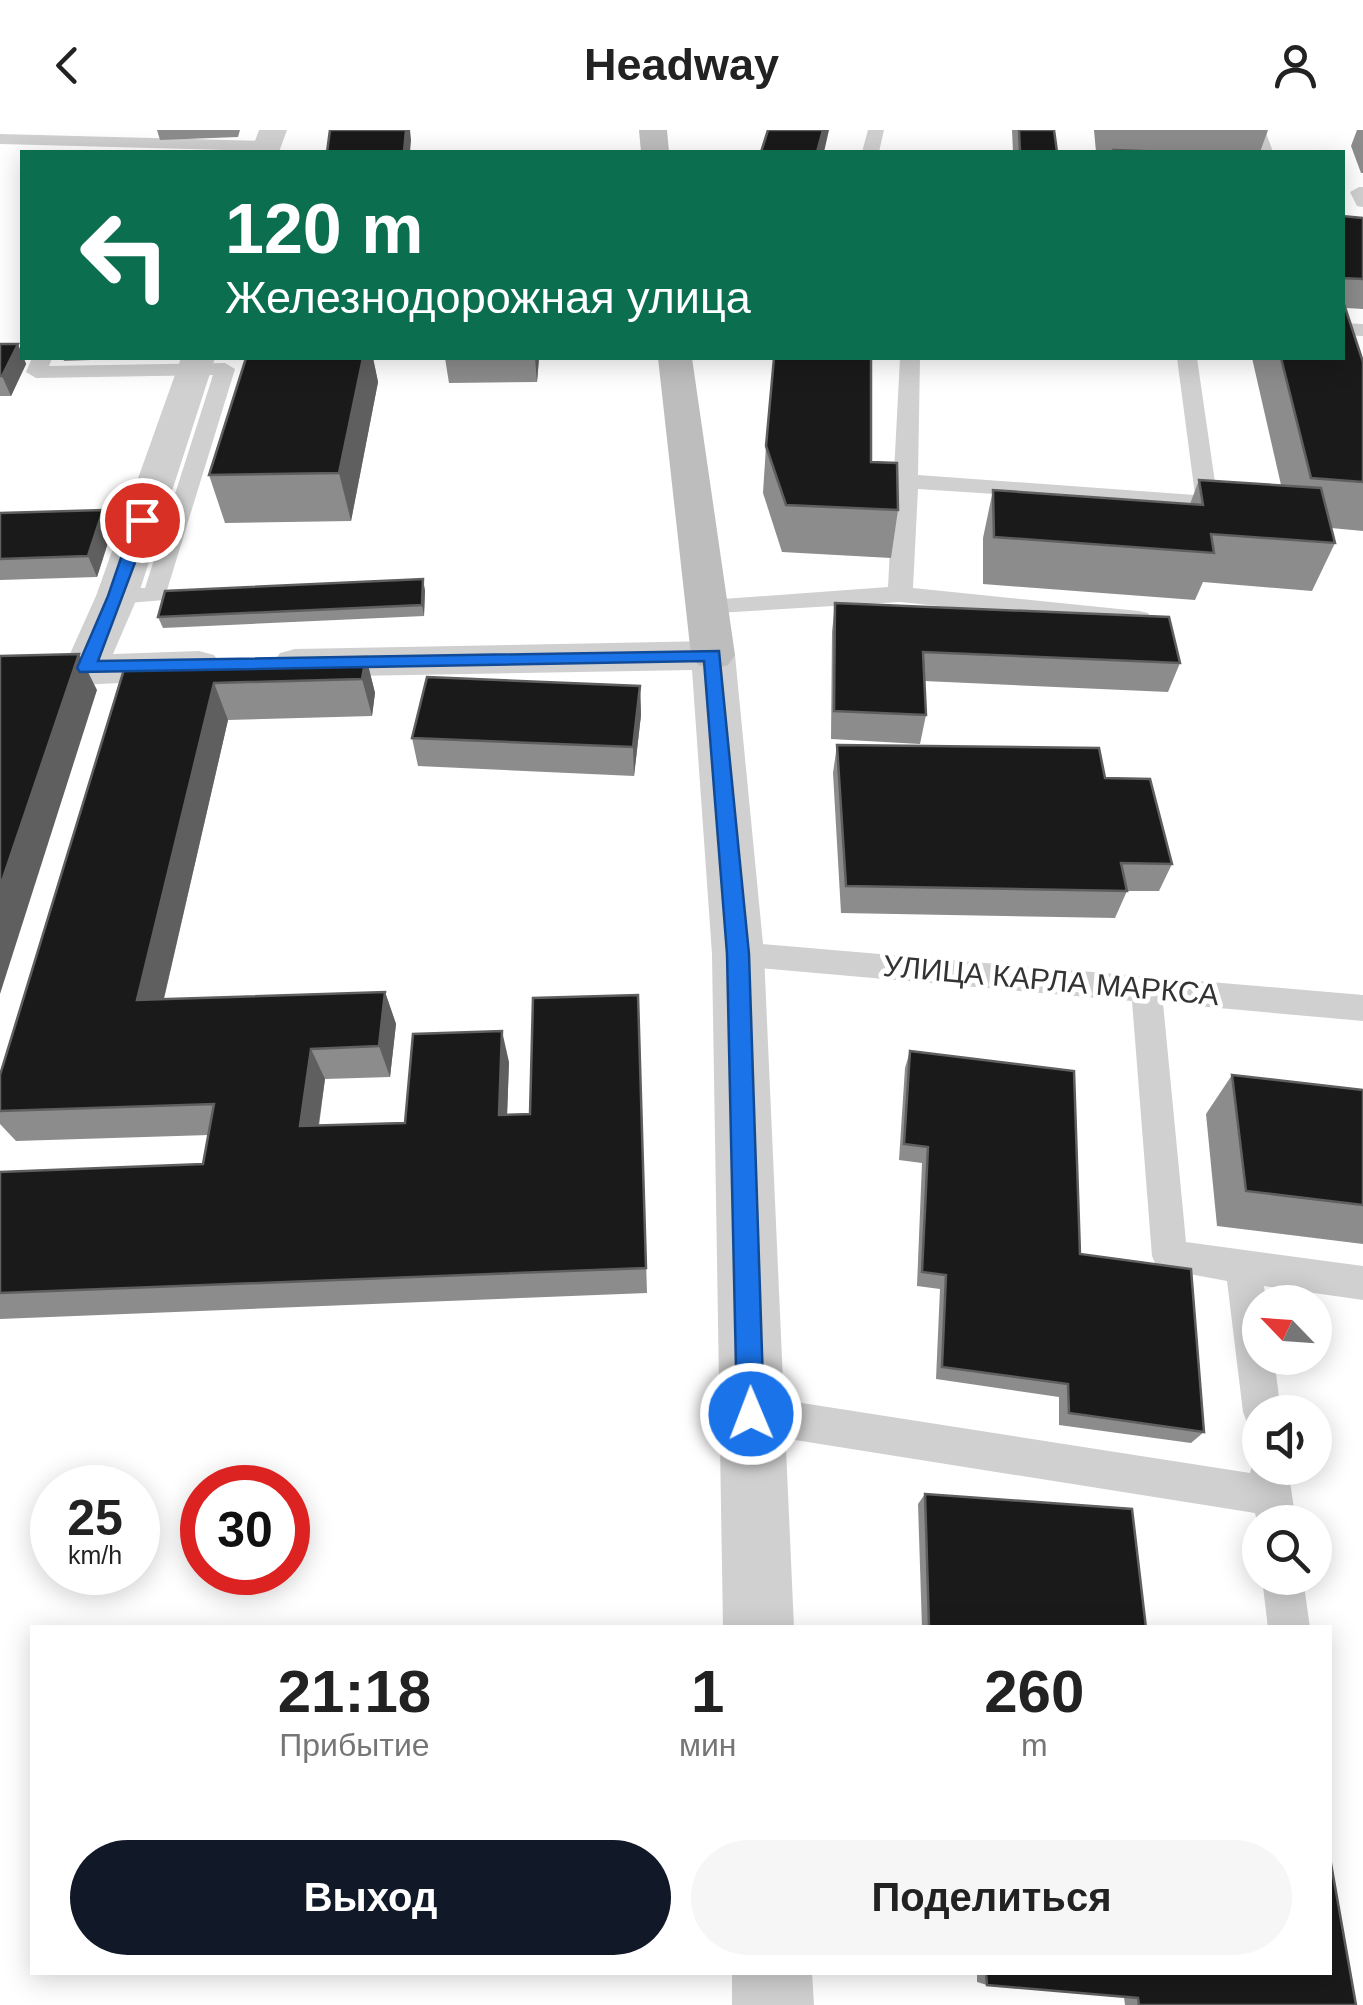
<!DOCTYPE html>
<html lang="ru">
<head>
<meta charset="utf-8">
<style>
  :root { --surface:#fff; --page:#f6f6f6; --text:#222; --muted:#767676; --accent:#111827 }
  body { margin:0; font-family:Arial,sans-serif; background:var(--page); color:var(--text); height:100vh; display:flex; flex-direction:column; font-size:38px; white-space:nowrap }
  * { box-sizing:border-box; margin:0 }
  p { font-size:32px; color:var(--muted) }
  .icon { flex:none; width:55px; height:55px; fill:none; stroke:currentColor; stroke-width:2; stroke-linecap:round; stroke-linejoin:round }
  .map { position:relative; flex:1; overflow:hidden }
  .drawer { position:absolute; left:30px; top:1495px; width:1302px; height:350px; display:flex; flex-direction:column; background:var(--surface); border-radius:0px; box-shadow:0 5px 25px #0003 }
  .drawer>* { flex:none }
  .hud { position:absolute; left:20px; top:20px; width:1325px; height:210px; border-radius:0px; box-shadow:0 5px 25px #0003; background:#0b6e4f; color:#fff; overflow:hidden }
  .needle { width:65px; rotate:295deg }
  .tools { position:absolute; left:1242px; top:1155px; display:grid; gap:20px }
  .tools a { display:grid; place-items:center; width:90px; height:90px; border-radius:50%; background:var(--surface); box-shadow:0 5px 25px #0003; font-size:50px }
  .speed { position:absolute; left:30px; top:1335px; display:flex; gap:20px; font-size:50px; font-weight:700; text-align:center }
  .speed>* { display:grid; place-content:center; width:130px; height:130px; border-radius:50%; background:var(--surface); box-shadow:0 5px 25px #0003; line-height:1 }
  .speed small { font-size:25px; font-weight:400 }
  .speed .limit { border:15px solid #d22; background:#fff; color:#111 }
  .pin { position:absolute; display:grid; place-items:center; width:85px; height:85px; color:#fff; margin:-42px; border:5px solid #fff; border-radius:50%; box-shadow:0 2px 10px #0007 }
  .me { position:absolute; width:110px; margin:-55px; rotate:359deg; stroke-linejoin:round; filter:drop-shadow(0 0 8px #0008) }
  .turn { display:flex; align-items:center; gap:35px; height:210px; padding:0 40px; font-size:45px }
  .turn .icon { width:130px; height:130px; stroke-width:2.5 }
  .turn b { display:block; font-size:70px; line-height:85px }
  .eta { display:flex; justify-content:space-evenly; align-items:center; height:170px; text-align:center }
  .eta b { font-size:60px; font-weight:600; line-height:70px }
  .button { display:flex; gap:20px; margin-top:auto; padding:20px 40px }
  .button a { flex:1; height:115px; border-radius:60px; background:var(--accent); color:#fff; font-size:40px; font-weight:600; line-height:115px; text-align:center }
  .button a+a { background:var(--page); color:var(--text) }
  header { display:flex; justify-content:space-between; align-items:center; height:130px; padding:0 40px; background:var(--surface); font-size:45px; font-weight:600 }
  .map>svg:first-child { display:block }
  .lines { fill:none; stroke-linecap:round; stroke-linejoin:round }
  .lane { fill:#d0d0d0; fill-rule:evenodd }
  .street { fill:#d0d0d0; fill-rule:evenodd }
  .secondary { fill:#bdbdbd; fill-rule:evenodd }
  .wall { fill:#8c8c8c }
  .shaded-wall { fill:#5f5f5f }
  .building { fill:#1a1a1a; stroke:#5f5f5f; stroke-width:2.5 }
  .route { fill:#1a73e8; stroke:#114b97; stroke-width:2.5 }
  .labels { text-anchor:middle; dominant-baseline:central; stroke-width:10; stroke-linejoin:round; paint-order:stroke }
  .street-label { font-size:30px; fill:#333; stroke:#fff }
</style>
</head>
<body>
<header><svg class="icon" aria-label="back" viewBox="0 0 24 24"><path d="M15 5l-7 7 7 7"/></svg>Headway<svg class="icon" aria-label="person" viewBox="0 0 24 24"><circle cx="12" cy="8" r="4"/><path d="M4 21q1-7 8-7t8 7"/></svg></header>
<div class="map">
<svg width="1363" height="1875" viewBox="0 0 1363 1875">
  <rect width="100%" height="100%" fill="#fff"/>
  <g class="lines">
    <g class="lane">
      <polygon points="868,0 884,0 879,22 862,22"/>
      <polygon points="1249,0 1265,0 1273,22 1257,22"/>
      <polygon points="0,4 267,11 275,16 267,21 0,14"/>
      <polygon points="1359,57 1363,57 1363,77 1357,76 1350,62"/>
      <polygon points="1342,193 1363,194 1363,206 1342,205"/>
      <polygon points="32,228 52,228 49,236 225,233 235,239 164,470 117,474 105,466 117,458 145,458 213,245 36,248 26,242"/>
      <polygon points="900,228 920,228 918,345 1195,365 1177,228 1197,228 1218,373 1215,378 918,359 913,458 1139,481 1148,483 1151,489 1148,495 1139,497 900,472 700,484 697,478 709,470 888,457"/>
      <polygon points="738,812 1363,865 1363,891 1163,873 1186,1112 1363,1136 1363,1170 1264,1156 1266,1172 1260,1172 1260,1228 1274,1228 1281,1282 1260,1282 1260,1300 1248,1295 1243,1282 1227,1151 1157,1138 1152,1126 1132,871 738,836 727,833 723,824 727,815"/>
      <polygon points="751,1265 1250,1343 1255,1324 1260,1322 1260,1338 1288,1338 1296,1392 1260,1392 1260,1402 1255,1383 751,1303 737,1297 732,1284 737,1271"/>
      <polygon points="1262,1448 1303,1448 1310,1498 1268,1498"/>
    </g>
    <g class="street">
      <polygon points="259,0 287,0 279,22 251,22"/>
      <polygon points="181,228 215,228 138,466 113,524 199,521 214,525 221,535 214,545 199,549 0,559 0,529 69,526 96,466"/>
      <polygon points="713,511 728,515 735,525 764,824 794,1498 723,1498 712,824 692,540 295,547 280,543 273,533 280,523 295,519"/>
      <polygon points="732,1842 812,1842 814,1875 732,1875"/>
    </g>
    <g class="secondary">
      <polygon points="639,0 667,0 669,22 641,22"/>
      <polygon points="658,228 692,228 735,525 728,535 713,539 698,535 691,525"/>
    </g>
  </g>
  <g class="wall">
    <polygon points="157,0 240,0 238,7 160,10"/>
    <polygon points="1012,0 1054,0 1057,22 1013,22"/>
    <polygon points="1094,0 1268,0 1260,22 1096,22"/>
    <polygon points="1357,0 1363,0 1363,43 1361,43 1351,16"/>
    <polygon points="1342,86 1363,88 1363,179 1346,178 1363,232 1363,401 1331,398 1335,413 1312,461 1203,452 1195,470 983,454 983,408 993,360 1190,374 1199,350 1281,355 1252,228 1342,228"/>
    <polygon points="0,214 24,228 26,234 11,266 0,266"/>
    <polygon points="63,228 147,228 64,231"/>
    <polygon points="246,228 373,228 378,252 351,391 225,393 209,345"/>
    <polygon points="445,228 539,228 537,252 449,253"/>
    <polygon points="766,316 871,332 898,380 891,428 782,422 763,363"/>
    <polygon points="0,383 112,400 97,447 0,450"/>
    <polygon points="425,460 424,486 163,498 158,487"/>
    <polygon points="835,473 1180,533 1168,562 924,551 926,585 920,614 831,609 832,502"/>
    <polygon points="366,527 375,563 372,586 228,590 164,869 385,862 396,894 390,947 325,949 319,996 405,993 509,932 507,985 530,984 638,865 647,1163 0,1189 0,1042 203,1034 209,1005 16,1011 0,994 0,945 126,533"/>
    <polygon points="640,556 641,585 634,646 418,636 412,608"/>
    <polygon points="837,615 1105,648 1172,734 1159,761 1127,761 1115,788 841,783 833,643"/>
    <polygon points="910,921 1080,1124 1204,1302 1191,1313 1059,1295 1059,1267 936,1249 940,1159 917,1156 922,1033 899,1030 905,938"/>
    <polygon points="1232,945 1363,960 1363,1114 1217,1096 1206,984"/>
    <polygon points="925,1364 1146,1498 922,1498 918,1374"/>
    <polygon points="977,1842 1330,1842 1356,1875 1125,1875 1124,1867 987,1855 977,1852"/>
  </g>
  <g class="shaded-wall">
    <polygon points="406,0 410,0 411,10 410,22 404,22"/>
    <polygon points="823,0 829,0 824,22 817,22"/>
    <polygon points="18,214 26,234 11,266 2,246"/>
    <polygon points="363,228 373,228 378,252 351,391 339,343"/>
    <polygon points="535,228 539,228 537,252"/>
    <polygon points="103,380 112,400 97,447 88,426"/>
    <polygon points="423,449 425,460 424,486 422,475"/>
    <polygon points="79,524 97,560 0,864 0,757"/>
    <polygon points="366,527 375,563 372,586 362,549"/>
    <polygon points="214,553 228,590 156,902 137,870"/>
    <polygon points="640,556 641,585 634,646 633,617"/>
    <polygon points="385,862 396,894 390,947 379,916"/>
    <polygon points="502,901 509,932 506,1015 499,985"/>
    <polygon points="311,919 325,949 314,1025 300,996"/>
  </g>
  <g class="building">
    <polygon points="330,0 406,0 404,22 327,22"/>
    <polygon points="768,0 823,0 817,22 761,22"/>
    <polygon points="1019,0 1054,0 1057,22 1020,22"/>
    <polygon points="1114,20 1169,22 1115,22"/>
    <polygon points="1342,86 1363,88 1363,149 1342,148"/>
    <polygon points="1342,168 1363,232 1363,352 1311,348 1281,228 1342,228"/>
    <polygon points="0,214 18,214 2,246 0,246"/>
    <polygon points="246,228 363,228 339,343 209,345"/>
    <polygon points="774,228 871,228 871,332 897,333 898,380 786,375 766,316"/>
    <polygon points="1199,350 1321,358 1335,413 1211,404 1214,423 994,407 993,360 1203,375"/>
    <polygon points="103,380 88,426 0,429 0,383"/>
    <polygon points="423,449 422,475 158,487 165,461"/>
    <polygon points="835,473 1169,487 1180,533 923,522 926,585 834,581"/>
    <polygon points="79,524 0,757 0,526"/>
    <polygon points="366,527 362,549 214,553 137,870 385,862 379,916 311,919 300,996 405,993 413,904 502,901 499,985 530,984 533,868 638,865 646,1138 0,1163 0,1042 203,1034 214,974 0,981 0,945 126,533"/>
    <polygon points="427,547 640,556 633,617 412,608"/>
    <polygon points="837,615 1099,618 1105,648 1150,649 1172,734 1121,733 1127,761 846,756"/>
    <polygon points="910,921 1074,941 1080,1124 1191,1139 1204,1302 1069,1283 1068,1254 942,1237 946,1145 922,1142 928,1017 904,1014"/>
    <polygon points="1232,945 1363,960 1363,1075 1246,1061"/>
    <polygon points="925,1364 1132,1379 1146,1498 943,1498 929,1496"/>
    <polygon points="1330,1728 1356,1875 1139,1875 1138,1868 987,1855 986,1842 1330,1842"/>
  </g>
  <polygon class="route" points="142,386 151,390 98,531 719,521 749,824 764,1284 760,1293 751,1297 741,1293 737,1284 727,824 704,531 80,542 77,538 108,466 134,390"/>
  <g class="labels">
    <g class="street-label">
      <text transform="translate(1051 850) rotate(5)">УЛИЦА КАРЛА МАРКСА</text>
    </g>
  </g>
</svg>
<div class="tools">
<a><svg class="needle" viewBox="-14 -14 28 28"><path d="M0-13l5 13h-10z" fill="#e53935"/><path d="M0 13l5-13h-10z" fill="#767676"/></svg></a>
<a><svg class="icon" aria-label="sound" viewBox="0 0 24 24"><path d="M4 9h4l5-4v14l-5-4H4zM17 9q2 3 0 6"/></svg></a>
<a><svg class="icon" aria-label="search" viewBox="0 0 24 24"><circle cx="10" cy="10" r="6"/><path d="M15 15l6 6"/></svg></a>
</div>
<div class="speed"><div>25<small>km/h</small></div><div class="limit">30</div></div>
<div class="pin" style="left:142px;top:390px;background:#d93025"><svg class="icon" aria-label="arrive" viewBox="0 0 24 24"><path d="M6 21V4h12l-3 4 3 4H6"/></svg></div>
<svg class="me" style="left:751px;top:1284px" viewBox="-20 -20 40 40"><circle r="17" fill="#1a73e8" stroke="#fff" stroke-width="3"/><path d="M0-11L8 9 0 5-8 9z" fill="#fff"/></svg>
<div class="hud">
<div class="turn"><svg class="icon" aria-label="left" viewBox="0 0 24 24"><path d="M17 20v-9H6M10 6l-5 5 5 5"/></svg><div><b>120 m</b>Железнодорожная улица</div></div>
</div>
<section class="drawer">
<div class="eta">
<div><b>21:18</b><p>Прибытие</p></div>
<div><b>1</b><p>мин</p></div>
<div><b>260</b><p>m</p></div>
</div>
<div class="button"><a>Выход</a><a>Поделиться</a></div>
</section>
</div>
</body>
</html>
